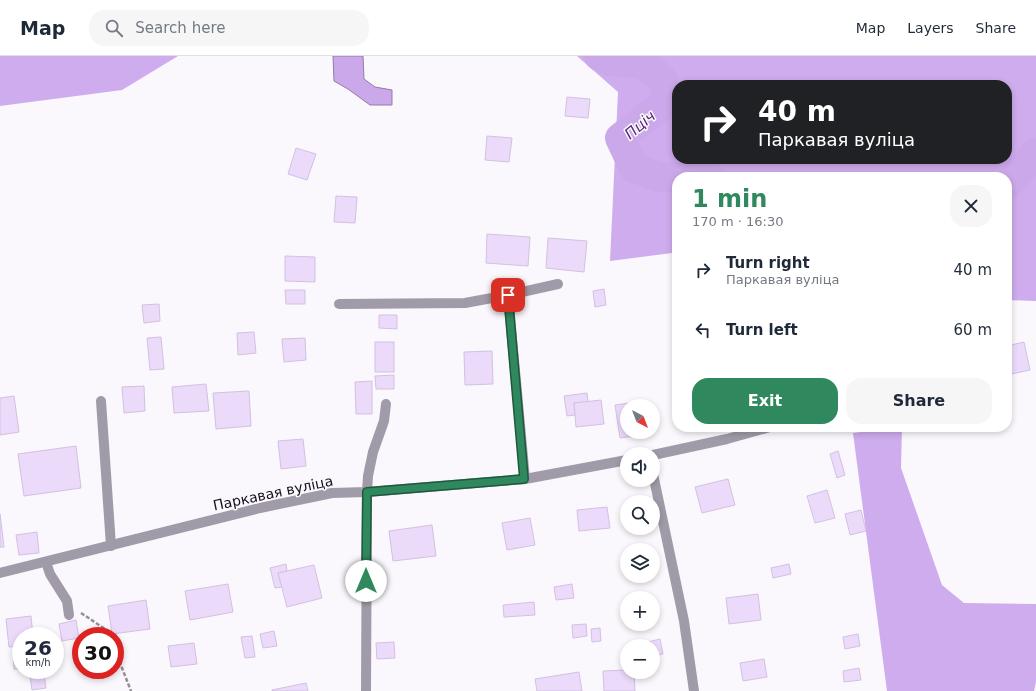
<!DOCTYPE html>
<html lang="en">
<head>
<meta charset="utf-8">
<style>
  :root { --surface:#fff; --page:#f6f6f7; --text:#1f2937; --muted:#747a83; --line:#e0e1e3; --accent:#30895e }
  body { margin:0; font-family:"DejaVu Sans",sans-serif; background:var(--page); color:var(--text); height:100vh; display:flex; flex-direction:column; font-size:15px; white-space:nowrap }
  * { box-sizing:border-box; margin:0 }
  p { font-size:13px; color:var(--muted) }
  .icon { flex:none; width:22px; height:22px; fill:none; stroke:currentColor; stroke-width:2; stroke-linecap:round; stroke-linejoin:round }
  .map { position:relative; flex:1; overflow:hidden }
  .panel { position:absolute; left:672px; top:116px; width:340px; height:260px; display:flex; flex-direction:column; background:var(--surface); border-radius:16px; box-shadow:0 2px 6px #0003 }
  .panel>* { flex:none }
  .guide { position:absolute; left:672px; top:24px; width:340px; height:84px; border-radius:16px; box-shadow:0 2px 6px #0003; background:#202124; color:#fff; overflow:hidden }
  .needle { width:26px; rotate:138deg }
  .controls { position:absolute; left:620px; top:343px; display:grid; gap:8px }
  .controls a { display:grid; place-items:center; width:40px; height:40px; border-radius:50%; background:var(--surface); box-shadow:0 2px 6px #0003; font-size:20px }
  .speed { position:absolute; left:12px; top:571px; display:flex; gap:8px; font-size:20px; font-weight:700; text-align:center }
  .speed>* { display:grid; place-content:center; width:52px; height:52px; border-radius:50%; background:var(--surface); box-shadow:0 2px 6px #0003; line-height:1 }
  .speed small { font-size:10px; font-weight:400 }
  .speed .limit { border:6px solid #d22; background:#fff; color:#111 }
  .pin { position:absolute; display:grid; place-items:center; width:34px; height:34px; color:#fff; margin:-17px; border-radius:8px; box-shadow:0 2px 6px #0006 }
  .me { position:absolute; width:44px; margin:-22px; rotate:0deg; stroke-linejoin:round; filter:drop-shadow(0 0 3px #0008) }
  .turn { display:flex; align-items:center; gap:14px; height:84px; padding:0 20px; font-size:18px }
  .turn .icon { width:52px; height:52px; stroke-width:2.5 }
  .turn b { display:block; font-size:28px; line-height:34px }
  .round { display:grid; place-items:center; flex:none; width:42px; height:42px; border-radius:16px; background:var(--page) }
  .summary { display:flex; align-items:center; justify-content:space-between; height:68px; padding:0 20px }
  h1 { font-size:24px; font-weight:800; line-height:30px; color:var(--accent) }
  .button { display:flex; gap:8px; margin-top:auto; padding:8px 20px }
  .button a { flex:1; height:46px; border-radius:16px; background:var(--accent); color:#fff; font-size:16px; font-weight:800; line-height:46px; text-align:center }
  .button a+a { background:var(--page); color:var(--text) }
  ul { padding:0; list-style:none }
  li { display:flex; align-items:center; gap:12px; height:60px; padding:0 20px }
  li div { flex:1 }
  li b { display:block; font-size:15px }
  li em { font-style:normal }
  header { display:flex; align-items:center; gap:24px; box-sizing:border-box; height:56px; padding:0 20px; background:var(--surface); border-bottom:1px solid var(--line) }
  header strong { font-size:19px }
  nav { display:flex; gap:22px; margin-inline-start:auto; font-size:14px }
  .search { width:280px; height:36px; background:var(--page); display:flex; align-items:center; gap:10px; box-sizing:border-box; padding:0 14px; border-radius:16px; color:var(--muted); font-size:15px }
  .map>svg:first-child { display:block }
  .forest { fill:#cfaced; fill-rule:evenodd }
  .water { fill:#cba8e9; stroke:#947aab }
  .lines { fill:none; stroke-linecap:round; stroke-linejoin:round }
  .river { stroke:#cba8e9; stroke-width:30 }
  .building { fill:#ecdafb; stroke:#d2c1e1 }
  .path { stroke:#938e97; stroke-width:2.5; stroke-dasharray:4 2; stroke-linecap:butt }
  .minor { stroke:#a19aa8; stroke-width:10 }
  .route-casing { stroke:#1f593d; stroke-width:10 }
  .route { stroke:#30895e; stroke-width:7 }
  .labels { text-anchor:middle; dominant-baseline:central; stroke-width:3; stroke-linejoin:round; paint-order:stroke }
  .street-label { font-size:14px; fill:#150f1a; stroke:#faf7fd }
  .water-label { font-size:15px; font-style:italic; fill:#542772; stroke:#faf7fd }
</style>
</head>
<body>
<header>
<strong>Map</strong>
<div class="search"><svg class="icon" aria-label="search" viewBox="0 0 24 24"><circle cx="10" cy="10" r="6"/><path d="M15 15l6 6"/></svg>Search here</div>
<nav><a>Map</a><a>Layers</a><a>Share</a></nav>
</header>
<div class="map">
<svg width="1036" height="635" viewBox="0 0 1036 635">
  <rect width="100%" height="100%" fill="#faf7fd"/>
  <g class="forest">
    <polygon points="0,0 178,0 122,34 0,50"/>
    <path d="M577 0H1036V245L1007 244V121H677V178L672 197 610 205 618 36ZM677 29H1007V103H677Z"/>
    <polygon points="902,371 901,412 942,529 964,547 1036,548 1036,626 1034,635 887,635 853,377"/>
  </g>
  <polygon class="water" points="333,0 363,0 364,23 375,31 392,34 392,49 370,49 348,33 334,25"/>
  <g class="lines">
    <g class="river">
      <polyline points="599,0 608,5 643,7 662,23 668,46 648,60 620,82 634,112 660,121 710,121"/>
      <polyline points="1007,129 1036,97"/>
    </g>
  </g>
  <g class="building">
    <polygon points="567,41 590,43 588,62 565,60"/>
    <polygon points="487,80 512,82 509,106 485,104"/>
    <polygon points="296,92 316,98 307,124 288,118"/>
    <polygon points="336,140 357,141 355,167 334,166"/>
    <polygon points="487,178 530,181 528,210 486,207"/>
    <polygon points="548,182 587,185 584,216 546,212"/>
    <polygon points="285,200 315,201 315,226 285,225"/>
    <polygon points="604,233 606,249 595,251 593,235"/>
    <polygon points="285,234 305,234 305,248 286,248"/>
    <polygon points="159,248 160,265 144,267 142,249"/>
    <polygon points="379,259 397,259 397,273 379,272"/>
    <polygon points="254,276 256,297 238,299 237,277"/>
    <polygon points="161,281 164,313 150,314 147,282"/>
    <polygon points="305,282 306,304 284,306 282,283"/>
    <rect x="375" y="286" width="19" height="30"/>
    <polygon points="1024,286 1030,314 1007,319 1007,290"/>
    <polygon points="492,295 493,328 465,329 464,296"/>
    <polygon points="394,319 394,333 376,333 375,320"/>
    <polygon points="372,325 372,358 356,358 355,326"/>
    <polygon points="206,328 209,355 174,357 172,331"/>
    <polygon points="144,330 145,355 124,357 122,331"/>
    <polygon points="249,335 251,370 216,373 213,337"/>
    <polygon points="587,337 588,346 574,347 575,359 567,360 564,340"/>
    <polygon points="14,340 19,376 0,379 0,342"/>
    <polygon points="601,344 604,368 576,371 574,347"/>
    <polygon points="630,347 631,350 627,350 627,376 634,376 635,380 620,382 615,349"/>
    <polygon points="303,383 306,410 281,413 278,385"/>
    <polygon points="76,390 81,432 24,440 18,398"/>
    <polygon points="838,395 845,419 837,422 830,398"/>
    <polygon points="728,423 735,449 702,457 695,431"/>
    <polygon points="827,434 835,462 815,467 807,440"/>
    <polygon points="607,451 610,472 579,475 577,454"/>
    <polygon points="861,454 866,475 850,479 845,458"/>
    <polygon points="0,458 4,491 0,491"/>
    <polygon points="530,462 535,489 507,494 502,467"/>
    <polygon points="432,469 436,500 393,505 389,475"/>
    <polygon points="37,476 39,497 19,499 16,479"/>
    <polygon points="286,508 287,515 278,517 282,531 275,532 270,512"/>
    <polygon points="789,508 791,518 773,522 771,512"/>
    <polygon points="314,509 322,542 287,551 278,517"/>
    <polygon points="228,528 233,556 190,564 185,535"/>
    <polygon points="572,528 574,542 556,544 554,531"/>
    <polygon points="758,538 761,564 729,568 726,542"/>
    <polygon points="146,544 150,573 112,578 108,550"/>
    <polygon points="534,546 535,559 504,561 503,549"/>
    <polygon points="31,560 33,580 21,580 21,590 9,591 6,563"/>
    <polygon points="76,564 79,582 62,585 59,568"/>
    <polygon points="586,568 587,580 573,582 572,569"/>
    <polygon points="600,572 601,585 592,586 591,573"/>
    <polygon points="274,575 277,590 263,592 260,578"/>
    <polygon points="858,578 860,590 845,593 843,581"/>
    <polygon points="252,580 255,601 245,602 241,581"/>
    <polygon points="660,583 663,598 653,600 653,590 648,590 648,586"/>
    <polygon points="394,586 395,602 377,603 376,587"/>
    <polygon points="194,587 197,608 171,611 168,590"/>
    <polygon points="81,588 81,602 80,602 79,589"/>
    <polygon points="13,596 21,596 21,613 14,613"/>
    <polygon points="764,603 767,621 743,625 740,607"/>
    <polygon points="859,612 861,624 844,626 843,615"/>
    <polygon points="627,614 627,616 634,616 635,635 604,635 603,615"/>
    <polygon points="579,616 582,635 537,635 535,623"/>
    <polygon points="44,619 46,632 32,634 30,620"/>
    <polygon points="306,627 308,635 272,635 272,634"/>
  </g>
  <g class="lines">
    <g class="path">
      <polyline points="81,557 108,575 110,580"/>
      <polyline points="115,594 131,635"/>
    </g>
    <g class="minor">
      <polyline points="508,239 525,423"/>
      <polyline points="339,248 465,247 508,239 558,228"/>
      <polyline points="101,345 111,490"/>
      <polyline points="653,399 727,383 770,371"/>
      <polyline points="653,418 684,565 694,635"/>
      <polyline points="46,506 50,518 67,545 69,559"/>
      <polyline points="0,517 260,452 332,437 367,436 525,423 627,404"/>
      <polyline points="366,635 367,436 368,420 373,396 384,365 386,348"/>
    </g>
  </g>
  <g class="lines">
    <g class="route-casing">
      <polyline id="route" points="366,525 367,436 524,423 508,239"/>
    </g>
    <use href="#route" class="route"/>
  </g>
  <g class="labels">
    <g class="street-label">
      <text transform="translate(273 437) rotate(-12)">Паркавая вуліца</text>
    </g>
    <g class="water-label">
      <text transform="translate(640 69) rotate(-40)">Пціч</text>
    </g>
  </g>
</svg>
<div class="controls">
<a><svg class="needle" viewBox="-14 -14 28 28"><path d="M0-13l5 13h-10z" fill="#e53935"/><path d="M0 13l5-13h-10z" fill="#747a83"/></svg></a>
<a><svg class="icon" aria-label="sound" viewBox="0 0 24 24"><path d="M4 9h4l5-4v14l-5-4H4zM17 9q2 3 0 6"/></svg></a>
<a><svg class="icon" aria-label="search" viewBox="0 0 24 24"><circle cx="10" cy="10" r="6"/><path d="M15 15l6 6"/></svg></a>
<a><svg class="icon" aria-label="layers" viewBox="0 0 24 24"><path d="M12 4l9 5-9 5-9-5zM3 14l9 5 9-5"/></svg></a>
<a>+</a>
<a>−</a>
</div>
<div class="speed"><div>26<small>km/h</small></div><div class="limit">30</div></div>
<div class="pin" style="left:508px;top:239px;background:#d93025"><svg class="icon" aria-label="arrive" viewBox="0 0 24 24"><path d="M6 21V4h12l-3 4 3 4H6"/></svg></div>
<svg class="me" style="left:366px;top:525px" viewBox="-20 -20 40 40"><circle r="19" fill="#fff"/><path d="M0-13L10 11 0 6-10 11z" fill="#30895e"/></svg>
<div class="guide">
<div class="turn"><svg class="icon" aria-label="right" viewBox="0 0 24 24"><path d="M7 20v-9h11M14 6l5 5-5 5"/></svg><div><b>40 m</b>Паркавая вуліца</div></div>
</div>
<section class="panel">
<div class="summary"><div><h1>1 min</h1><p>170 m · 16:30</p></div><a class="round"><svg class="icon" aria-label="close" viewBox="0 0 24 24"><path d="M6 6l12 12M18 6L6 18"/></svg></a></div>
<ul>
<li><svg class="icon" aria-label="right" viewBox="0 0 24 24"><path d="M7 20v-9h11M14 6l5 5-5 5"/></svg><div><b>Turn right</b><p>Паркавая вуліца</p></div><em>40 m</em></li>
<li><svg class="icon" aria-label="left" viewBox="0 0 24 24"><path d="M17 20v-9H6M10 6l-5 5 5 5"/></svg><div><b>Turn left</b></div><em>60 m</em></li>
</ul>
<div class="button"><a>Exit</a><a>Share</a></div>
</section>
</div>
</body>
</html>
